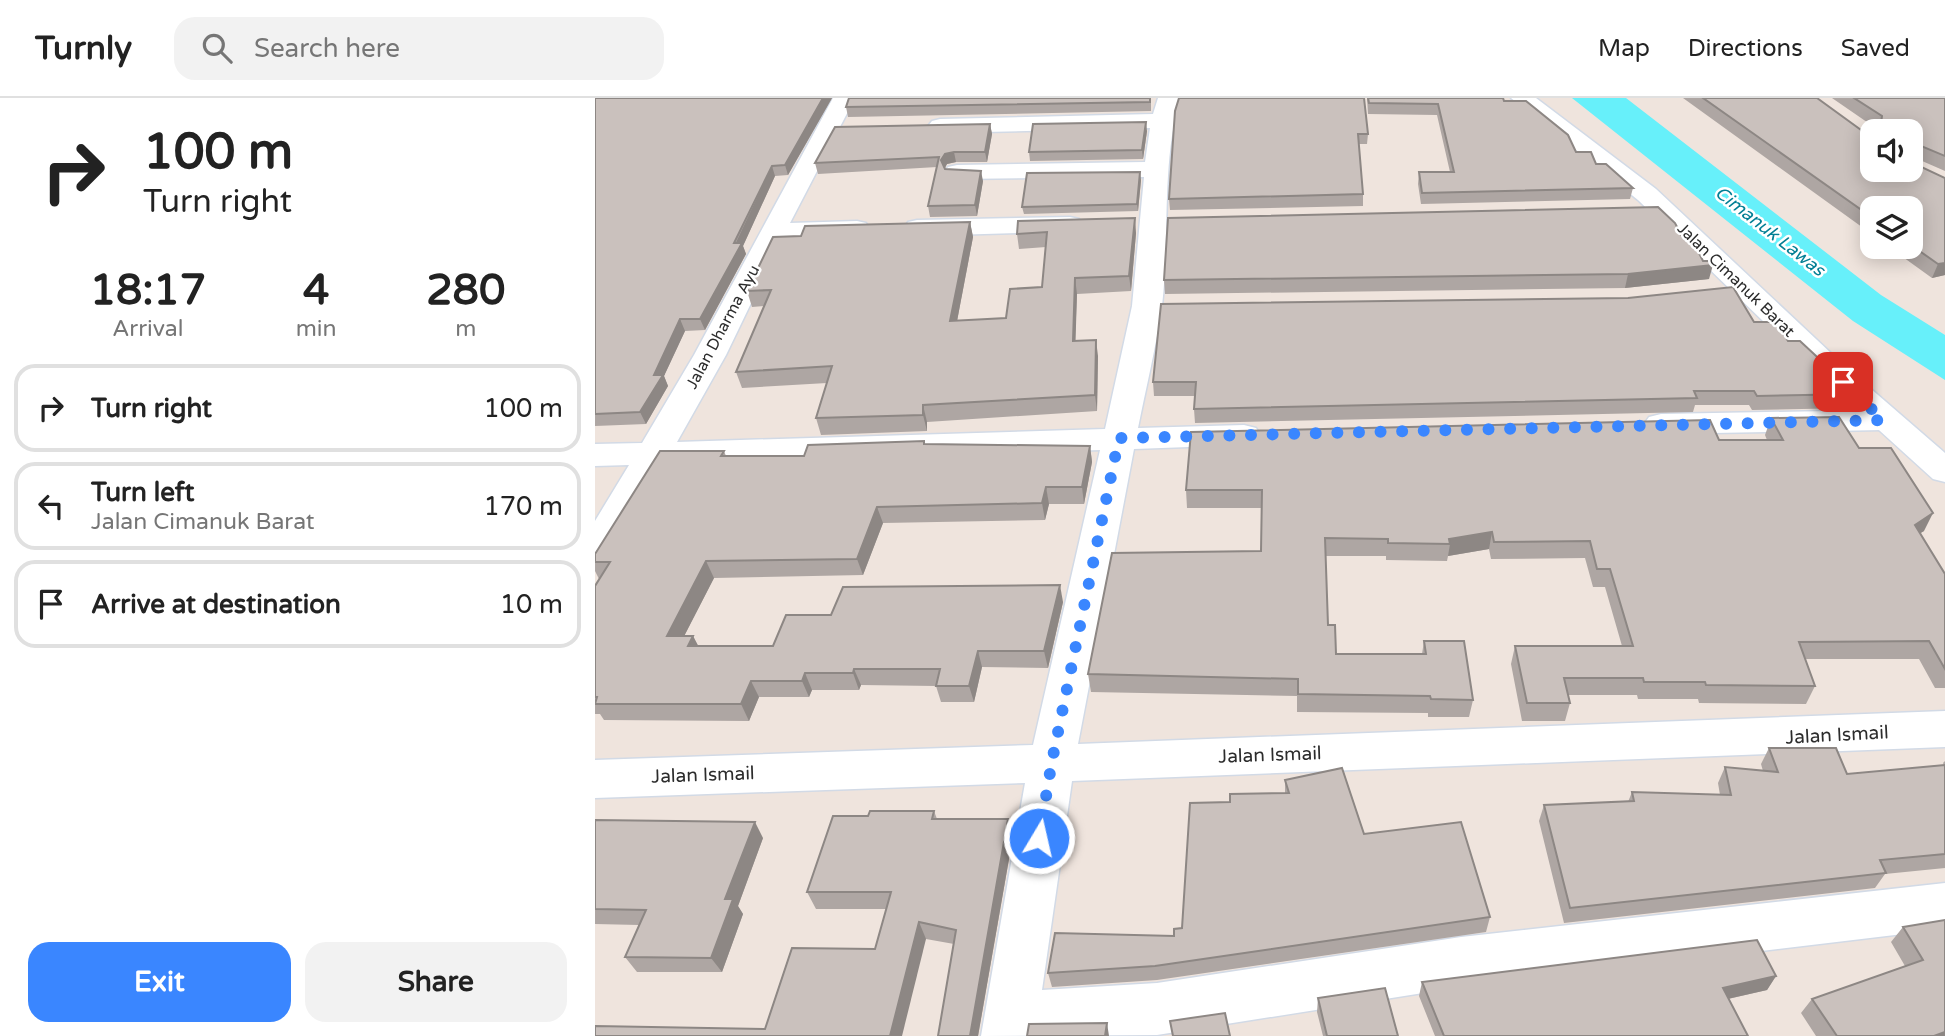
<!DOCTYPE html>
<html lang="en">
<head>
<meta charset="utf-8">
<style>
  :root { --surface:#fff; --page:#f2f2f2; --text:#222; --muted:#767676; --line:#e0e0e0; --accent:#3a86ff }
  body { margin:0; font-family:"Varela Round",sans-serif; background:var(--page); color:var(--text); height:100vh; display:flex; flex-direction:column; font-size:26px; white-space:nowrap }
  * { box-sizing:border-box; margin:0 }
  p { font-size:23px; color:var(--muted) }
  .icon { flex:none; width:38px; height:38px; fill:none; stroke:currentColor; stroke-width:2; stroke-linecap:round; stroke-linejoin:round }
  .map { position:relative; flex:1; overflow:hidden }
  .sheet { display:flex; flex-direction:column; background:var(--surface); width:595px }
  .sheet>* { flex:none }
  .banner { background:#fff; color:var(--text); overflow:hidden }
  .fabs { position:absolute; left:1265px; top:21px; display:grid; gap:14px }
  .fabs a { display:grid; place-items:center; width:63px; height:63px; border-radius:14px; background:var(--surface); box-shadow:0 4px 18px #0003; font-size:35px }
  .pin { position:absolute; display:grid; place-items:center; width:60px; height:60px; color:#fff; margin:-30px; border-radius:14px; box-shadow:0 4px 10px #0006 }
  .me { position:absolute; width:77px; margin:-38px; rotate:9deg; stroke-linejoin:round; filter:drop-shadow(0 0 5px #0008) }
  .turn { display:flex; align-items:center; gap:24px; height:147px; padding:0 28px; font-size:32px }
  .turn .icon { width:91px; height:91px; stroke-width:2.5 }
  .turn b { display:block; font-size:49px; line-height:60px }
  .eta { display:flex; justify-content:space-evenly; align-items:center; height:119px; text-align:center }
  .eta b { font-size:42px; font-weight:800; line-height:49px }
  .button { display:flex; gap:14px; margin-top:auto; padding:14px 28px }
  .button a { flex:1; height:80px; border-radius:21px; background:var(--accent); color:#fff; font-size:28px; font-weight:800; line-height:80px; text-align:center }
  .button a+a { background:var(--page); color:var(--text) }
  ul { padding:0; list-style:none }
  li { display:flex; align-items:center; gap:21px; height:88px; margin:0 14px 10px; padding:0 14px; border:4px solid var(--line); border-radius:21px }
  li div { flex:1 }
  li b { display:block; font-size:26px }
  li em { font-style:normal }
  header { display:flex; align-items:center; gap:42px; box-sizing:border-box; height:98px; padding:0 35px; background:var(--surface); border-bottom:2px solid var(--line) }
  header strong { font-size:33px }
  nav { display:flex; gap:38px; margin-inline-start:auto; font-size:24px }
  .search { width:490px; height:63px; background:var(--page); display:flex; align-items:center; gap:18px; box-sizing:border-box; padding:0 24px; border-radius:21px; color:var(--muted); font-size:26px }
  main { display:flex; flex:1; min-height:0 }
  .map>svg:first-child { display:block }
  .water { fill:#67f0fa }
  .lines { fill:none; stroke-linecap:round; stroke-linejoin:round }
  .street-casing { stroke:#d2dae6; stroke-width:3 }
  .secondary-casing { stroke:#d2dae6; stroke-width:3 }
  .street { fill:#fff; fill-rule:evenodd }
  .secondary { fill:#fff; fill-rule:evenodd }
  .wall { fill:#aea6a3 }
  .shaded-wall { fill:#8d8784 }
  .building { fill:#cac1bd; stroke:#8d8784; stroke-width:2 }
  .route { stroke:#3a86ff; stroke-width:12; stroke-dasharray:0 21.6 }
  .labels { text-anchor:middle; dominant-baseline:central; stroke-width:5; stroke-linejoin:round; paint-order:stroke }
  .far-street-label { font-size:16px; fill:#2c2c2c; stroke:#fff }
  .far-water-label { font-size:18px; font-style:italic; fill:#037f94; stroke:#fff }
  .street-label { font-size:19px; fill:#2c2c2c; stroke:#fff }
</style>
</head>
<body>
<header>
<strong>Turnly</strong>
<div class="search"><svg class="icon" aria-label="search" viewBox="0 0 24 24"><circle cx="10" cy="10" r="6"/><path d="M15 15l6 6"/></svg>Search here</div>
<nav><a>Map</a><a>Directions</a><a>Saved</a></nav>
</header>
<main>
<section class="sheet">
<div class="banner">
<div class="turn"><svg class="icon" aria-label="right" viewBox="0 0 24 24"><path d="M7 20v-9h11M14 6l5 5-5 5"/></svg><div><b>100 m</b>Turn right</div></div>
</div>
<div class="eta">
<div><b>18:17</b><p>Arrival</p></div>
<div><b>4</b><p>min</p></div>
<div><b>280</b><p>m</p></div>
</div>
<ul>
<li><svg class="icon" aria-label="right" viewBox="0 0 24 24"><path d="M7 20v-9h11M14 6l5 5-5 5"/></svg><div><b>Turn right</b></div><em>100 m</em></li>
<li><svg class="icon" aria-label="left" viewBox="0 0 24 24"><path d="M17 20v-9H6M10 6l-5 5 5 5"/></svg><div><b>Turn left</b><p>Jalan Cimanuk Barat</p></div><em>170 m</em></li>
<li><svg class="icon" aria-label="arrive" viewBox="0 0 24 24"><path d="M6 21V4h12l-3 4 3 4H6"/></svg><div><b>Arrive at destination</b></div><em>10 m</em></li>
</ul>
<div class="button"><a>Exit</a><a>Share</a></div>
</section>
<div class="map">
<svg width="1350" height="938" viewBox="0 0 1350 938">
  <rect width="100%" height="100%" fill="#efe4dd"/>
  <polygon class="water" points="977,0 1031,0 1286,197 1350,237 1350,282 1258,223"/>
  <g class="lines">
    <g class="street-casing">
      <g id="street">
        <path d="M238 0H260L195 125 262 123 271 125 275 131 271 137 262 139 187 141 131 257 82 344 510 331 537 208 549 79 362 81 353 79 350 74 353 69 362 67 550 64 555 30 345 35 337 33 333 28 337 23 345 21 558 16 563 0H585C566 67 575 139 567 208 561 249 551 290 543 330L649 327 661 330 666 337 661 344 649 347 539 351 483 646 1350 613V649L477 683 447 892 562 885 866 839 1350 785V831L866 889 562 937 386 938 430 685 0 700V662L438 647 505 352 69 366 13 464 0 468V423L34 367 0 368V346L47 345 99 257Z"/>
        <polygon points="475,119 484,121 488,127 484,133 322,138 313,136 309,130 313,124 322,122"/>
        <polygon points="1288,312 1300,315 1305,322 1300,329 1288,332 1066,336 1054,333 1049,326 1054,319 1066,316"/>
      </g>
    </g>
    <g class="secondary-casing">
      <polygon id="secondary" points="916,0 941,0 1061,91 1253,271 1350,355 1350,384 1338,381 1231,284 1043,102"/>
    </g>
    <use href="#street" class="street"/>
    <use href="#secondary" class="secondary"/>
  </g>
  <g class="wall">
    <polygon points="0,0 237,0 193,77 180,78 148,148 151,156 110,232 90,233 69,278 73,288 51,326 0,328"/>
    <polygon points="556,0 556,13 253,19 251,9"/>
    <polygon points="584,0 773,36 772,46 764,46 768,96 768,108 575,112 574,101"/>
    <polygon points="772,0 908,0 909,3 981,54 1038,90 1035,101 826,106 823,86 824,74 855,74 842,17 773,16"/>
    <polygon points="1088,0 1222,0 1316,72 1350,177 1337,180 1294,149 1316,149 1316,110 1278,110 1278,137"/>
    <polygon points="1237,0 1350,0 1350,73 1318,59 1316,63 1316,33 1282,33 1282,31"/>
    <polygon points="395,26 397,36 392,64 361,64 352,66 350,70 350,71 388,83 382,118 335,119 333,108 342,69 223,76 220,65"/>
    <polygon points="552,33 548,61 435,63 434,54"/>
    <polygon points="546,82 543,113 429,116 427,109"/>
    <polygon points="423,123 541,135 536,193 482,196 480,243 503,258 502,313 332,324 332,333 226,337 221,320 232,285 147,290 141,274 169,208 157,209 152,193 206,138 375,124 378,139 362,223 411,220 447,189 451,149 424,151 422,136"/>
    <polygon points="1088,140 1114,181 1030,190 570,196 569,182"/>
    <polygon points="1159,224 1193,243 1262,296 1256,310 1157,312 1154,307 1100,307 1098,314 600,325 599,311 600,298 559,298 558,284"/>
    <polygon points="1176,320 1264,350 1329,433 1325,435 1350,476 1350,590 1340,590 1324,561 1210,561 1220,588 1211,606 1104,605 1103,601 1043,601 1042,597 973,597 975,605 970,623 927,623 916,566 920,548 1027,548 1010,489 998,489 990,460 896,461 894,451 853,458 852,463 791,462 791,458 730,458 733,527 741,556 827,556 829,543 878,602 874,619 833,619 833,615 702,614 702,598 496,594 493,576 666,453 666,410 592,410 591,392 1124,342 1172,342 1170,337"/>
    <polygon points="329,346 495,348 497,364 489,406 454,406 450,422 288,425 268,477 119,480 89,538 98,538 103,548 178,548 236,517 468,504 453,570 387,569 379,604 346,604 341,588 266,587 264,592 217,592 214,599 164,599 154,623 9,622 5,616 0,616 0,488 4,481 0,473 0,456 129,353 131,358 209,358"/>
    <polygon points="1174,650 1252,676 1349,667 1348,665 1350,663 1350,770 1290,776 1280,790 969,825 944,723 949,707 1033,704 1037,694 1125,697 1123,685 1130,669 1168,673 1166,666"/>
    <polygon points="690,682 895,819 891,834 562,882 457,889 453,875 579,838 587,830 635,704 690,695"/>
    <polygon points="339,713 342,721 418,738 383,938 343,938 359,846 331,841 170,931 280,851 292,811 221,811 212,794 273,718"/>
    <polygon points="0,722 168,740 143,808 148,816 127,874 42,874 30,859 44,827 0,826"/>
    <polygon points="1350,822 1350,938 1221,938 1206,915 1217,901 1310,868 1296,844 1308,829"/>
    <polygon points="1181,878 1172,892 1133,901 1153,938 840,938 824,898 827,884"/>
    <polygon points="723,900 803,938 728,938 722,914"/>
  </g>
  <g class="shaded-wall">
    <polygon points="228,0 237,0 193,77 190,67"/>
    <polygon points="551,24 552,33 548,61 547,52"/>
    <polygon points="395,26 397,36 392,64 390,54"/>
    <polygon points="359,54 361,64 352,66 348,73 346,62 350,56"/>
    <polygon points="177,68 180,78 148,148 151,156 110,232 105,221"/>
    <polygon points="386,73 388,83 382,118 380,107"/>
    <polygon points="545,74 546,82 543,113 542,106"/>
    <polygon points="540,120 541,135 536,193 534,178"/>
    <polygon points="375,124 378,139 359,239 355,223"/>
    <polygon points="1350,165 1350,177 1337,180 1343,166"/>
    <polygon points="1118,167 1114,181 1030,190 1033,176"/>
    <polygon points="480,180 482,196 480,259 478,243"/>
    <polygon points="85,221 90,233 69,278 73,288 51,326 45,314 59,277"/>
    <polygon points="501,242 503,258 502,313 500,297"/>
    <polygon points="328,307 332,324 332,333 328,317"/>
    <polygon points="495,348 497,364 489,406 487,389"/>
    <polygon points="451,389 454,406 450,422 447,405"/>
    <polygon points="282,409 288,425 268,477 262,461"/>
    <polygon points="1338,415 1329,433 1311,444 1320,427"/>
    <polygon points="897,434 894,451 853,458 855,446 854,441"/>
    <polygon points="111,463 119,480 81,554 72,538"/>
    <polygon points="465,487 468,504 453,570 449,553"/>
    <polygon points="98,538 107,555 93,548"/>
    <polygon points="383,553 387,569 379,604 374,588"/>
    <polygon points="259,571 266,587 264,592 258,575"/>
    <polygon points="210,575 217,592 214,599 207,583"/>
    <polygon points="156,583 164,599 154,623 146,606"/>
    <polygon points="413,721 418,738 383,938 375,938"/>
    <polygon points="160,724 168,740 143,808 148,816 127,874 116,860 130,801"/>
    <polygon points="324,824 331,841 307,938 295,938"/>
    <polygon points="1181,878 1172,892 1119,904 1128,890"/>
    <polygon points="512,925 514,938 510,938"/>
    <polygon points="1350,934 1350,938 1339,938"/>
  </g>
  <g class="building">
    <polygon points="0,0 228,0 190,67 177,68 139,145 147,145 105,221 85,221 59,277 68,277 45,314 0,316"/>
    <polygon points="254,0 555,0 555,4 251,9"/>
    <polygon points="584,0 769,0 773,36 763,36 768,96 574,101 580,13"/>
    <polygon points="773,0 908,0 909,3 931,3 973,37 981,54 996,54 1001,66 1011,66 1038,90 827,95 824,74 859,74 843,6 774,5"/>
    <polygon points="1108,0 1222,0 1273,37 1278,37 1278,72 1316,72 1316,64 1350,80 1350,165 1343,166 1316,147 1316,110 1278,110 1278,120"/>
    <polygon points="1259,0 1350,0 1350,58 1319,45 1319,57 1316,57 1316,33 1285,33 1287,18"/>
    <polygon points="551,24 547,52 434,54 438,26"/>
    <polygon points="395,26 390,54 359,54 350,56 346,62 350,71 386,73 380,107 333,108 344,59 220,65 240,29"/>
    <polygon points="545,74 542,106 427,109 432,75"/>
    <polygon points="1063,109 1080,125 1088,140 1097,141 1108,163 1116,163 1118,167 1033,176 569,182 573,120"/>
    <polygon points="540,120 534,178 480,180 478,243 501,242 500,297 328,307 328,317 221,320 237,268 141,274 176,192 152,193 178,139 206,138 210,128 375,124 355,223 411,220 415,191 447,189 452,134 422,136 423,123"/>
    <polygon points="1138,189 1159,224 1181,224 1193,243 1205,243 1262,296 1162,298 1159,293 1099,293 1102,300 599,311 601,284 558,284 566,206 1033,200"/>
    <polygon points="1244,319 1264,350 1296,350 1338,415 1320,427 1350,476 1350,571 1334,543 1204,544 1220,588 1111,587 1110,584 1049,584 1048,580 969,580 975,605 932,605 920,548 1038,548 1015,471 1002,471 995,443 899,444 897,434 854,441 855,446 793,445 793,441 730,440 733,527 740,527 741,556 831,556 829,543 869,543 878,602 836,601 835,598 703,596 703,581 493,576 517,455 666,453 667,392 591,392 596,334 1115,322 1124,342 1188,342 1176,320"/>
    <polygon points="329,343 329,346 495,348 487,389 451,389 447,405 282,409 262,461 111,463 72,538 98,538 93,548 178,548 191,517 236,517 248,489 465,487 449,553 383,553 374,588 341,588 345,571 259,571 258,575 210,575 207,583 156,583 146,606 0,606 2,599 0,599 0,488 15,464 0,464 0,456 65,353 129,353 126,358 209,358 213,347"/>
    <polygon points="1174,650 1241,650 1252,676 1350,667 1350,756 1285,762 1291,775 975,810 949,707 1039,703 1037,694 1136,697 1130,669 1183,674"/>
    <polygon points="747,670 769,736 866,724 895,819 560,868 453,875 460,835 579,838 579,831 587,830 595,705 635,704 635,696 694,695 690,682"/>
    <polygon points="275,713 339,713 337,721 413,721 375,938 343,938 361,832 324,824 295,938 0,938 0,928 170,931 197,850 280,851 296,794 212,794 238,718 273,718"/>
    <polygon points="0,722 160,724 130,801 138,801 116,860 30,859 51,812 0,811"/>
    <polygon points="1350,822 1350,934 1339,938 1242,938 1217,901 1328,862 1308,829"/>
    <polygon points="1162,842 1181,878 1128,890 1153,938 849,938 827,884"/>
    <polygon points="790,890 803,938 732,938 723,900"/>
    <polygon points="630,915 635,938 578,938 575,923"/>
    <polygon points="512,925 510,938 432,938 434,926"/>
  </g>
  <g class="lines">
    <polyline class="route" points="444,740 457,663 524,340 1288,322 1248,284"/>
  </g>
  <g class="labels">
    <g class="far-street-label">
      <text transform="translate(1141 182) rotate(44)">Jalan Cimanuk Barat</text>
      <text transform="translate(128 229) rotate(-62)">Jalan Dharma Ayu</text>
    </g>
    <g class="far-water-label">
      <text transform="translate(1175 133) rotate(38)">Cimanuk Lawas</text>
    </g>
    <g class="street-label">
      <text transform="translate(1242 637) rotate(-3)">Jalan Ismail</text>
      <text transform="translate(675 657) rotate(-2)">Jalan Ismail</text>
      <text transform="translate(108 677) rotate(-2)">Jalan Ismail</text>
    </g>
  </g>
</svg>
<div class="fabs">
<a><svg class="icon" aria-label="sound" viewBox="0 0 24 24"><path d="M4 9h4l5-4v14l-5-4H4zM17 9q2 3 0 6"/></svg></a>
<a><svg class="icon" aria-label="layers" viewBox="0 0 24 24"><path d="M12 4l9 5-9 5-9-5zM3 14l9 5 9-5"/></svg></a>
</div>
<div class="pin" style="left:1248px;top:284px;background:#d93025"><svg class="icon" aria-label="arrive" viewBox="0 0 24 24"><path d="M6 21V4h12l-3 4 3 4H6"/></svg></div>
<svg class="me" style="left:444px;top:740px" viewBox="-20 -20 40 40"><circle r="17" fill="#3a86ff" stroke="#fff" stroke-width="3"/><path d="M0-11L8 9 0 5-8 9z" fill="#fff"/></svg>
</div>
</main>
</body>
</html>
